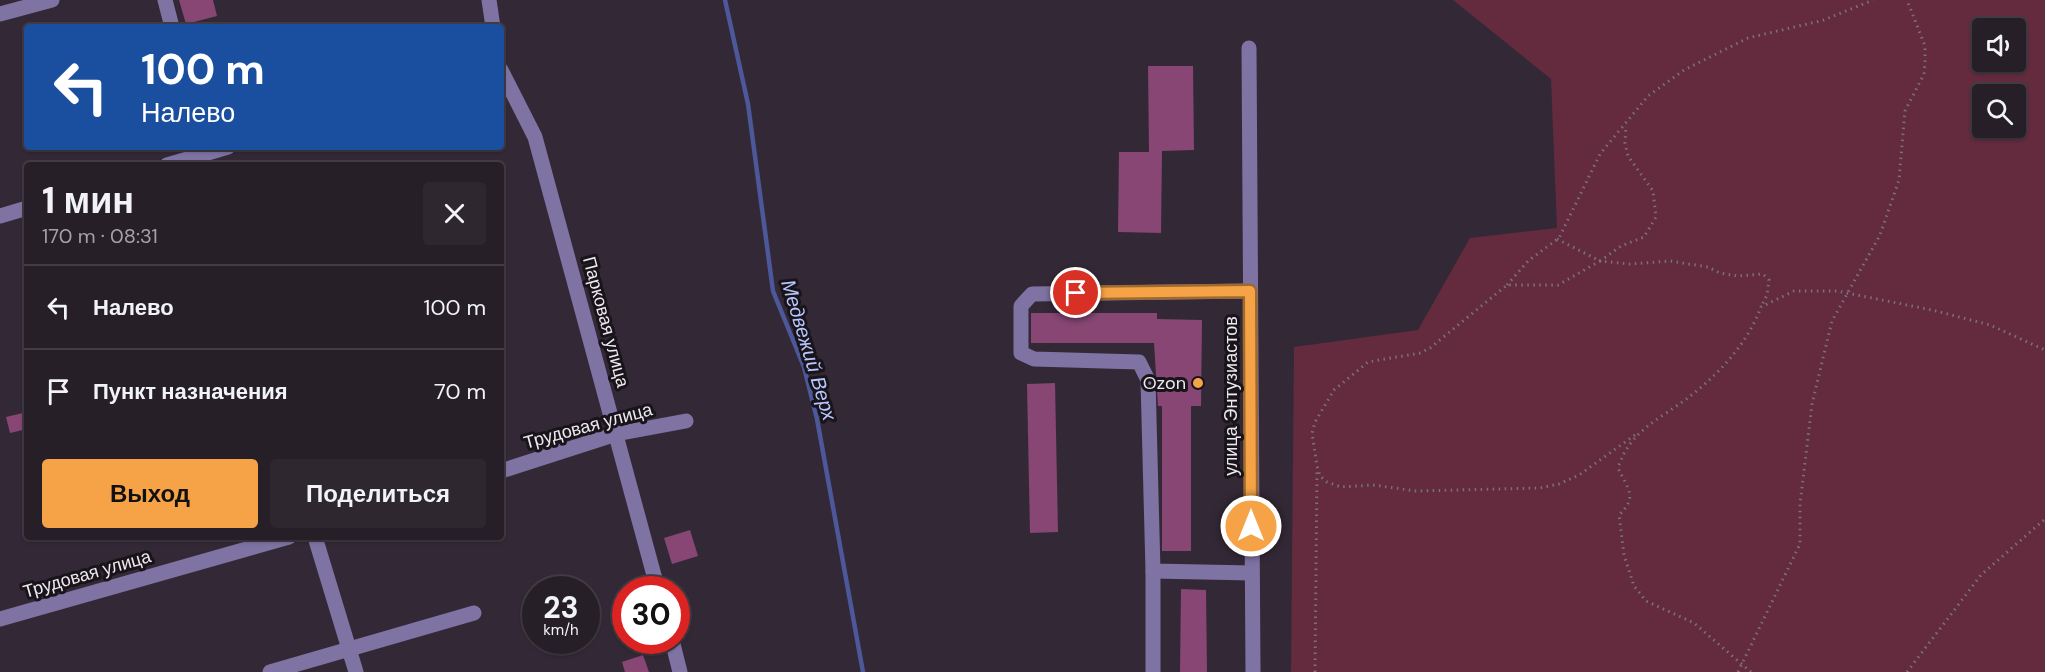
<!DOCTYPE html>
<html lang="ru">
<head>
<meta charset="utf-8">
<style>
  :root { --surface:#261f28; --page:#2e2730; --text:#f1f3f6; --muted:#a4a2a8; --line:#423d45; --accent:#f5a346 }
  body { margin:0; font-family:"DM Sans",sans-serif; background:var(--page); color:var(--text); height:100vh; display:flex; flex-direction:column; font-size:22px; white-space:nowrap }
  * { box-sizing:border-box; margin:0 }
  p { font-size:20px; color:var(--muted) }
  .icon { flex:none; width:33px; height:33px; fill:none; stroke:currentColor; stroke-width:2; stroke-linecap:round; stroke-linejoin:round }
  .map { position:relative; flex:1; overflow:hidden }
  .drawer { position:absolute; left:24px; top:162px; width:480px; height:378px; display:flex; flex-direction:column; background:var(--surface); border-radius:6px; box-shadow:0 2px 4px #0004,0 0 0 2px var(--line) }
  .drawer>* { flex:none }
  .guide { position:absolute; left:24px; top:24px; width:480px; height:126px; border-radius:6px; box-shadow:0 2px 4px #0004,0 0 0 2px var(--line); background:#1a4fa0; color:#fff; overflow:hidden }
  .controls { position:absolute; left:1972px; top:18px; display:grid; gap:12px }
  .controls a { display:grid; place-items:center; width:54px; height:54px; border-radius:6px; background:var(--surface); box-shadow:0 2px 4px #0004,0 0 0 2px var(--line); font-size:30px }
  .speed { position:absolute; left:522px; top:576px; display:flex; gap:12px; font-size:30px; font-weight:700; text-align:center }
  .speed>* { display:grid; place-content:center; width:78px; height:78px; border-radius:50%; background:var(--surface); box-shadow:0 2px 4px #0004,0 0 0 2px var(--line); line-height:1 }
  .speed small { font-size:15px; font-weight:400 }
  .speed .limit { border:9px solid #d22; background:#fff; color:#111 }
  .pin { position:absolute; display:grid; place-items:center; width:51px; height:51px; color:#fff; margin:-26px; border:3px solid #fff; border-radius:50%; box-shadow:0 2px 6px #0007 }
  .me { position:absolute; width:66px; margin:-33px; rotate:0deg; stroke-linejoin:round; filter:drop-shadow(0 0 4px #0008) }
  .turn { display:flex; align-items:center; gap:21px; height:126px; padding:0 18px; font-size:27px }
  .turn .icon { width:78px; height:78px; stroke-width:2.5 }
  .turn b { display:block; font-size:42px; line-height:51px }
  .round { display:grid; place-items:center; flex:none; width:63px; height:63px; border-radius:6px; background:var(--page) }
  .summary { display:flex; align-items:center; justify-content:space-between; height:102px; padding:0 18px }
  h1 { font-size:36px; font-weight:700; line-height:45px }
  .cta { display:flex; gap:12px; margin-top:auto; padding:12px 18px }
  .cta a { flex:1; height:69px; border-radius:6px; background:var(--accent); color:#111; font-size:24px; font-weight:700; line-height:69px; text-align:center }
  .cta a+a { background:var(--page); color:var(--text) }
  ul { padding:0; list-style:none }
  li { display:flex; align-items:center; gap:18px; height:84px; padding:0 18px; border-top:2px solid var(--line) }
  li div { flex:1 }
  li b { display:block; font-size:22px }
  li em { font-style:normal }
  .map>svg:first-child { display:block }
  .green { fill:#642a3e; fill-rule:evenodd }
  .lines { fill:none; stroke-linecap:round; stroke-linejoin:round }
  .stream { stroke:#4c589a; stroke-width:4.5 }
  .building { fill:#874674 }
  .path { stroke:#7a717c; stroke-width:3; stroke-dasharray:1.5 4.5; stroke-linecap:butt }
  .minor { stroke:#7f73a4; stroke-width:15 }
  .route-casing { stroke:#9f6a2e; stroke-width:15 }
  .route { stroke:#f5a346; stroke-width:10 }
  .poi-dot { fill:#f5a346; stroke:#18141a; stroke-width:2 }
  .labels { text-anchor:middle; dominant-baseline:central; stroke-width:6; stroke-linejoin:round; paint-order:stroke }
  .street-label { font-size:18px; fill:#eee8f0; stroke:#18141a }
  .poi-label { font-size:18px; fill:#eee8f0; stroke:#18141a; text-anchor:end }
  .water-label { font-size:20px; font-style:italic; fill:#b8c6ff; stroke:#18141a }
</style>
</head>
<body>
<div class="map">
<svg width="2045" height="672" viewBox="0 0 2045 672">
  <rect width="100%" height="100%" fill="#332936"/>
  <path class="green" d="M1453 0H2045V672H1291L1294 347 1418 330 1470 238 1557 228 1551 79ZM1983 28H2016V62H1983ZM1983 94H2016V128H1983Z"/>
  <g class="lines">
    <polyline class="stream" points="725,0 748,104 773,291 804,367 817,419 863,672"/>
  </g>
  <g class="building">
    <polygon points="179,0 213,0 217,16 186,24"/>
    <polygon points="1148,66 1193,66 1194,150 1162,151 1161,233 1118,232 1119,152 1149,152"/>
    <polygon points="1031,313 1157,313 1157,319 1202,320 1201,406 1191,406 1191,551 1162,551 1162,406 1158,406 1154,343 1031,343"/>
    <polygon points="1055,383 1058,532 1030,533 1027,384"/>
    <polygon points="27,412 27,429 10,433 6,417"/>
    <polygon points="690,530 698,556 672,564 664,538"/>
    <polygon points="1181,589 1206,590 1207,672 1180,672"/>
    <polygon points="643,655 649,672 625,672 622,662"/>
  </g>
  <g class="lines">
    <g class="path">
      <polyline points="1557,239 1600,261 1621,246 1644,237 1656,217 1653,191 1628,156 1625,143 1626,126"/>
      <polyline points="1507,285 1528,261 1559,238 1600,154 1648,96 1684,70 1748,38 1824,20 1873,0"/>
      <polyline points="1635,435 1579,475 1559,484 1540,488 1416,491 1373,485 1341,487 1327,482 1320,476 1317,466 1312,433 1315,422 1334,390 1368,362 1420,353 1430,348 1507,285 1558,285 1600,261 1630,264 1670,261 1708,267 1720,273 1738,276 1763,274 1769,280 1767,295 1761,307"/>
      <polyline points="1315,672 1317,470"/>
      <polyline points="1738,672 1800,544 1800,504 1812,404 1832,321 1880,235 1899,180 1905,111 1924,74 1925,61 1925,46 1907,0"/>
      <path d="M1751 672 1694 623 1646 601 1634 586 1624 555 1619 515C1638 497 1628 489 1618 468 1630 430 1659 420 1689 397 1718 375 1748 343 1761 307L1794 291H1837L1932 310 1990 325 2045 350"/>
      <polyline points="1907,672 1981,575 2045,519"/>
    </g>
    <g class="minor">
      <polyline points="165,0 172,27"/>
      <polyline points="489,0 493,27"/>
      <polyline points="0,14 52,0"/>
      <polyline points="1249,48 1253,672"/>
      <polyline points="501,70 535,137 658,590"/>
      <polyline points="167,165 228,147"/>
      <polyline points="0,216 27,208"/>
      <polyline points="1250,291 1032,294 1021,306 1021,353 1034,359 1139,362 1148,380 1153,571 1252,573"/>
      <polyline points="501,471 616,434 686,421"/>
      <polyline points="315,537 356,672"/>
      <polyline points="1153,571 1153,672"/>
      <polyline points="0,619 289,537"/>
      <polyline points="672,640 680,672"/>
      <polyline points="270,672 474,613"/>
    </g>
  </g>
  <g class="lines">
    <g class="route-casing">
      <polyline id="route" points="1076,293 1250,291 1251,526"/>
    </g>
    <use href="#route" class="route"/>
  </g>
  <circle class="poi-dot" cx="1198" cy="383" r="6"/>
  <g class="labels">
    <g class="street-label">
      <text transform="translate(606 322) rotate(75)">Парковая улица</text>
      <text transform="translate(1231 396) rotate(-90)">улица Энтузиастов</text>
      <text transform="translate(588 426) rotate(-15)">Трудовая улица</text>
      <text transform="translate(87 574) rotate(-16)">Трудовая улица</text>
    </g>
    <g class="poi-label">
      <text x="1186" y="383">Ozon</text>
    </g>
    <g class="water-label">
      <text transform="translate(809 350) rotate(73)">Медвежий Верх</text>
    </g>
  </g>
</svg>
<div class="controls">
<a><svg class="icon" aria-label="sound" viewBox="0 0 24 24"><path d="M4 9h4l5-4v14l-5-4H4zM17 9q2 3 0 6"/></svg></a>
<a><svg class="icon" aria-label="search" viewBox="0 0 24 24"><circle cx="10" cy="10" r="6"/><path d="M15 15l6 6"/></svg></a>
</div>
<div class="speed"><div>23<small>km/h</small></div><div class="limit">30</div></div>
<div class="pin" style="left:1076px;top:293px;background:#d93025"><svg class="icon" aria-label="arrive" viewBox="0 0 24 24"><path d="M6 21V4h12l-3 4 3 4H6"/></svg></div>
<svg class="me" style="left:1251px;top:526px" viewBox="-20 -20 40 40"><circle r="17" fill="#f5a346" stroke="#fff" stroke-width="3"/><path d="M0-11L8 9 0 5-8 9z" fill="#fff"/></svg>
<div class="guide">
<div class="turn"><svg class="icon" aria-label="left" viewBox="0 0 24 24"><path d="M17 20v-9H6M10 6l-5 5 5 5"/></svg><div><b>100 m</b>Налево</div></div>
</div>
<section class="drawer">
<div class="summary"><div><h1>1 мин</h1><p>170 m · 08:31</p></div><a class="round"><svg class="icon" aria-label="close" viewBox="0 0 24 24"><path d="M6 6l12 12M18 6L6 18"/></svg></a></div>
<ul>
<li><svg class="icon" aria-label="left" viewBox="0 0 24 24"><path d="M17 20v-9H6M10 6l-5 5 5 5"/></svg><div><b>Налево</b></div><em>100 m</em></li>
<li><svg class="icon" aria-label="arrive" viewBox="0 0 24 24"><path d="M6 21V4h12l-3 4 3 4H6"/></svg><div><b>Пункт назначения</b></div><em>70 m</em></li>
</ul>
<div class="cta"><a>Выход</a><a>Поделиться</a></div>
</section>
</div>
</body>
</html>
